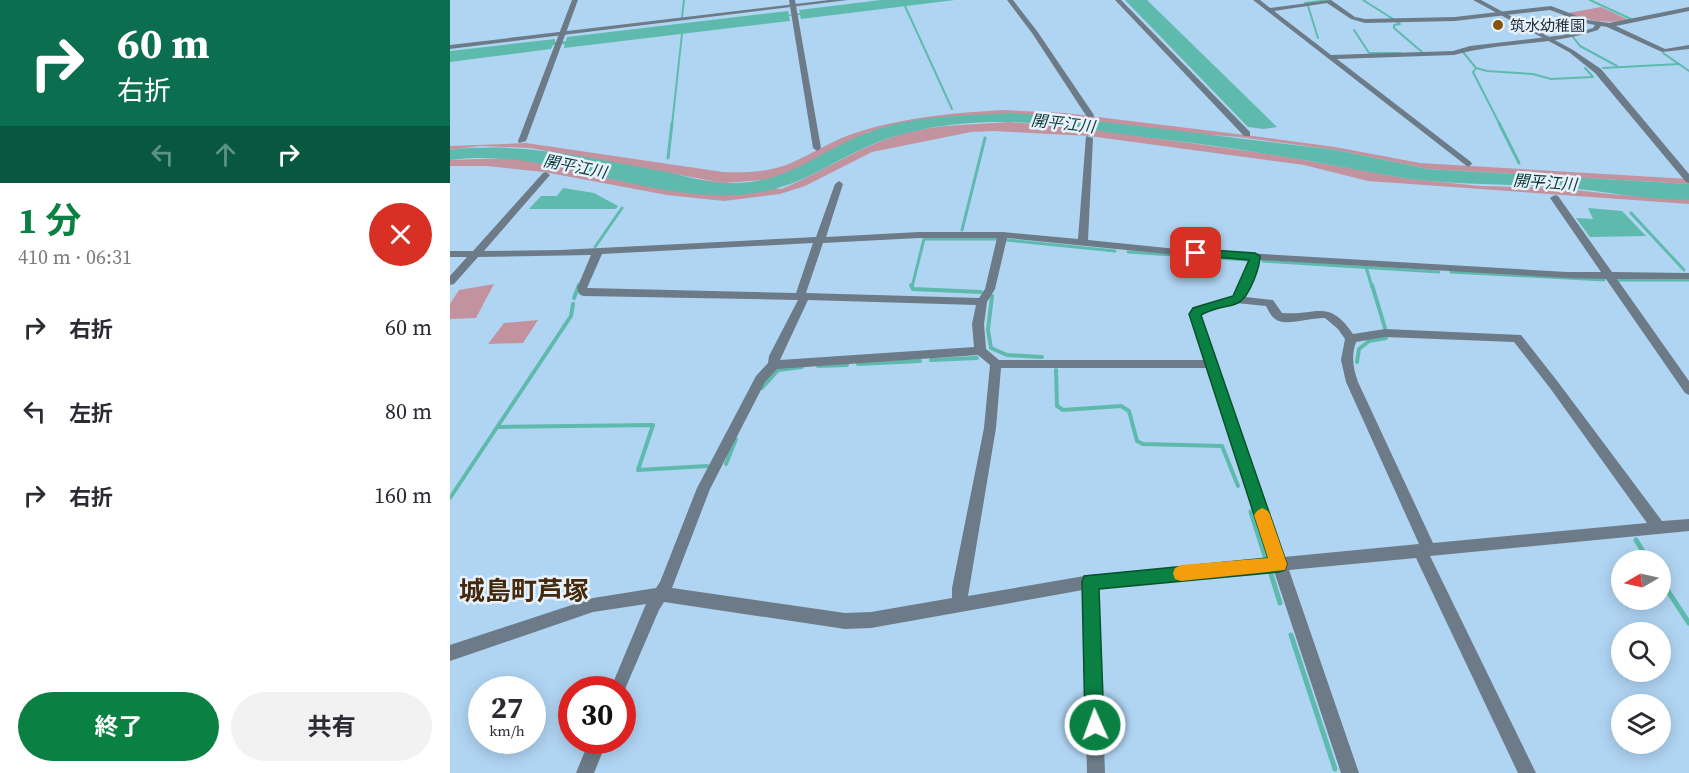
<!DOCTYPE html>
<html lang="ja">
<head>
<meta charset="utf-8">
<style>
  :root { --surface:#fff; --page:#f2f2f3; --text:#2b2b33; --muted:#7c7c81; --accent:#0b8043 }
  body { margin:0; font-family:"Source Serif 4","Noto Sans JP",serif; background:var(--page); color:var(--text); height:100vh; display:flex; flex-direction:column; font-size:22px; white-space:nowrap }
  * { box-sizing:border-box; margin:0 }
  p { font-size:20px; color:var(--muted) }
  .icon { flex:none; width:33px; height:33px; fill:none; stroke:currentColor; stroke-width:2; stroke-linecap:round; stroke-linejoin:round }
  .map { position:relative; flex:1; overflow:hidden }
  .side { display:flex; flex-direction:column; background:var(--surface); width:450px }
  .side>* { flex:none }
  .hud { background:#0b6e4f; color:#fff; overflow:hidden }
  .needle { width:39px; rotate:261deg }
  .fabs { position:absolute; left:1161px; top:550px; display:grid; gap:12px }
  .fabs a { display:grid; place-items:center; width:60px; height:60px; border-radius:50%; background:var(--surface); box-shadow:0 3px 15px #0003; font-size:30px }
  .speed { position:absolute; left:18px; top:676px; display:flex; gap:12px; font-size:30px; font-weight:700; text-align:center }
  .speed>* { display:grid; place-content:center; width:78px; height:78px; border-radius:50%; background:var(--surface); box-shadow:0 3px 15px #0003; line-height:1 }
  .speed small { font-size:15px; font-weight:400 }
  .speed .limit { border:9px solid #d22; background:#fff; color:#111 }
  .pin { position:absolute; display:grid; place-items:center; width:51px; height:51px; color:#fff; margin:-26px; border-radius:12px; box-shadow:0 3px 9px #0006 }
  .me { position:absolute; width:66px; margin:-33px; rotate:358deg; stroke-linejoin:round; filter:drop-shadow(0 0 4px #0008) }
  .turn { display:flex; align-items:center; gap:21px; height:126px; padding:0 18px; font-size:27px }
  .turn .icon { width:78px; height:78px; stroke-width:2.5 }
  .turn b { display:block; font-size:42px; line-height:51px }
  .lanes { display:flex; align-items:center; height:57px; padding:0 18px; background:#0003; justify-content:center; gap:30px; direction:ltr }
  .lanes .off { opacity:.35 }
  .round { display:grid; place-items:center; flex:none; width:63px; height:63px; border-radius:32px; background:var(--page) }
  .overview { display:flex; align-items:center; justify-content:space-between; height:102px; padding:0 18px }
  h1 { font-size:36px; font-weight:700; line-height:45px; color:var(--accent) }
  .action { display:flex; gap:12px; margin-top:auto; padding:12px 18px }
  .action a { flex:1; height:69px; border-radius:36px; background:var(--accent); color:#fff; font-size:24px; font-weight:700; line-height:69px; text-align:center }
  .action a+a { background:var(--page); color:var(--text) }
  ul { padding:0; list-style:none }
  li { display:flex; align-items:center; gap:18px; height:84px; padding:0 18px }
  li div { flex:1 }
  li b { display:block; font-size:22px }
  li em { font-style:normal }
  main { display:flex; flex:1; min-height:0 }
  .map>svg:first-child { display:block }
  .green { fill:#c2939e }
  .water { fill:#5ebaad }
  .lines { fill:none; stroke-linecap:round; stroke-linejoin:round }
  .stream-far3 { stroke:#5ebaad; stroke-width:2 }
  .stream-far2 { stroke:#5ebaad; stroke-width:3 }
  .stream-far1 { stroke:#5ebaad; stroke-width:4 }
  .stream { stroke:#5ebaad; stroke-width:5 }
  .minor { fill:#6c7b87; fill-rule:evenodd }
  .tertiary { fill:#6c7b87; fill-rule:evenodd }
  .route { fill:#0b8043; stroke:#07532c; stroke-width:1.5 }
  .slow { fill:#f59e0b }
  .poi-dot { fill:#8b520b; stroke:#e7f2fc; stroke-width:2 }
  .labels { text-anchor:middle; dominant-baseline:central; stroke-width:5; stroke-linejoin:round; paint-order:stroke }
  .far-poi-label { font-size:15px; fill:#1e2d38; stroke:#e7f2fc; text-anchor:start }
  .far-water-label { font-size:16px; font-style:italic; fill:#0b3832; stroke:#e7f2fc }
  .near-quarter-label { font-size:26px; font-weight:bold; fill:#45290b; stroke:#e7f2fc }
</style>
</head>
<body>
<main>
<section class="side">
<div class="hud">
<div class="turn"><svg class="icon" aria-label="right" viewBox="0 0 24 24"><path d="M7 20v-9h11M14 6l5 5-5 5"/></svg><div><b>60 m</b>右折</div></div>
<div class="lanes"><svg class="icon off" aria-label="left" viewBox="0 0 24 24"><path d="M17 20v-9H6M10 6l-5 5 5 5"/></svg><svg class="icon off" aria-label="ahead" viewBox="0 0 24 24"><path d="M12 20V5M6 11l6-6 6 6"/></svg><svg class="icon" aria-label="right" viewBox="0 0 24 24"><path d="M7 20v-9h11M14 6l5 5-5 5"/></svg></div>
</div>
<div class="overview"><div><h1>1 分</h1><p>410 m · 06:31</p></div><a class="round" style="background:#d93025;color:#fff"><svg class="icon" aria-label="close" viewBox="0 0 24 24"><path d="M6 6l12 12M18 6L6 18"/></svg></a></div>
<ul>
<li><svg class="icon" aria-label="right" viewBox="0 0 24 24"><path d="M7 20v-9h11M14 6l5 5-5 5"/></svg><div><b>右折</b></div><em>60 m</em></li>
<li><svg class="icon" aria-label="left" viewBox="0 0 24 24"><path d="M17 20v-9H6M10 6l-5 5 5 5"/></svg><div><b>左折</b></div><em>80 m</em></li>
<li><svg class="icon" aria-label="right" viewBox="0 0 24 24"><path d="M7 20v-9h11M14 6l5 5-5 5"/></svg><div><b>右折</b></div><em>160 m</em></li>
</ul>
<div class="action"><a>終了</a><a>共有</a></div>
</section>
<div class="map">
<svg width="1239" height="773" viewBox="0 0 1239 773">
  <rect width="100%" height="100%" fill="#b0d5f3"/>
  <g class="green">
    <path d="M1151 7 1179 20C1153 24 1142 21 1118 13Z"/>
    <path d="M553 110 615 113 795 135 885 147 970 163 1239 179V184L978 169 886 150 789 137 503 117 452 124 419 132 342 172 315 180 274 183 80 148 30 146 0 150V146L76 143 273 172C296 173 320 172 341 163 363 154 384 139 408 132 455 117 504 113 553 110Z"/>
    <path d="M559 122 638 129 820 154 961 179 1031 186 1108 188 1160 194 1239 200V204L918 181 854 165 639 136 544 131 521 132 422 152 355 186 330 194 274 201 217 195 94 172 37 166H0V160L58 158 331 189C371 173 408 147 449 135 484 124 523 125 559 122Z"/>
    <polygon points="44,284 26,318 0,319 0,304 9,290"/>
    <polygon points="88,320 73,343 38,344 54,323"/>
  </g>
  <g class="water">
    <polygon points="431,0 505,0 351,19 350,15 339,16 340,21 114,48 115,44 103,45 101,49 0,62 0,51 105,39 105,42 116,41 117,37 338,11 339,15 350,13 349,10"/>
    <polygon points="675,0 697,0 827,127 814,129 798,127"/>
    <path d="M561 113 612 117 886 150 978 169 1239 184V200C1194 200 1151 190 1107 187 1058 184 1010 185 961 179 915 172 870 162 824 155 778 147 732 142 686 136 644 130 601 123 560 122 515 121 464 127 423 144 370 167 344 193 282 195 186 199 96 147 0 160V150C73 141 144 159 216 172 235 176 255 182 274 183 337 186 364 153 417 133 462 115 515 116 561 113Z"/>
    <polygon points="113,188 144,193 168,206 166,209 79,209 91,196 107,196"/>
    <polygon points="1138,208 1172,211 1196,236 1140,237 1126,218 1143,219"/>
  </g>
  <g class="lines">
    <g class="stream-far3">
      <polyline points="913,0 943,19"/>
      <polyline points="1140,0 1181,19"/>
      <polyline points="855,3 879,0"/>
      <polyline points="455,6 502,109"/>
      <polyline points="858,6 868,38"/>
      <polyline points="232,17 234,0"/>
      <polyline points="947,22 950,24 944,25 944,28 972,52"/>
      <polyline points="1099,28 1118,35"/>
      <polyline points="904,30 919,53 951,53"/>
      <polyline points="1123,37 1130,46 1167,66"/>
      <polyline points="1013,52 1026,68 1037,71 1083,74 1101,79 1143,77 1135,68"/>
      <polyline points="1213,53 1239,71"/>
      <polyline points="1026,68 1023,72 1050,125"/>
      <polyline points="1153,68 1229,64"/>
      <polyline points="222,125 232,34"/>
    </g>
    <g class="stream-far2">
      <polyline points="1049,123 1069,163"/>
      <polyline points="218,158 222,123"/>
      <polyline points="1181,213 1234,270"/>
      <polyline points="512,230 535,138"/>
      <polyline points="557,240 665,251"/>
      <polyline points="145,247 172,208"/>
      <polyline points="678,252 797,260"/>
      <polyline points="813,261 989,272"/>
      <polyline points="916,267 922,287"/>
      <polyline points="1001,272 1154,280"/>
      <polyline points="1169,280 1239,280"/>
      <polyline points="462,287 474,239 546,239"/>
    </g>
    <g class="stream-far1">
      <polyline points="461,285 463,289 531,292"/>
      <polyline points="922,285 935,328"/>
      <polyline points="542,296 538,330 541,348 557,355 592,357"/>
      <polyline points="124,298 129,285"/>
      <polyline points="481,360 527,358"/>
      <polyline points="907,362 909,349 919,341 936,338"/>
      <polyline points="408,364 470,361"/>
      <polyline points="368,366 397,365"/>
      <polyline points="606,370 607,406 613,410 671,406 679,411 687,441 693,444 772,446 788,486"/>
      <polyline points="312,388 328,370 352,367"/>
      <polyline points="48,427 203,425 188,470 257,466"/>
      <polyline points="276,464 286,439"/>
      <polyline points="0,498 121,316 123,304"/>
    </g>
    <g class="stream">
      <polyline points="801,512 815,556"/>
      <polyline points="1186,540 1199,561"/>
      <polyline points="821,574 830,603"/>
      <polyline points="1210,579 1239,623"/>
      <polyline points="841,635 885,769"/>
    </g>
    <g class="minor">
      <polygon points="122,0 128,0 76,141 69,143 68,141"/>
      <polygon points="339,0 345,0 371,148 367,151 363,148"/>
      <polygon points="557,0 563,0 587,31 644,115 643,117 637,117 582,33"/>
      <polygon points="665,0 671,0 800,132 800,136 794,136"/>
      <path d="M803 0H810L820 8 881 0 905 17 915 19 1005 17 1101 6 1138 20 1159 23 1239 7V11L1166 26 1215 49 1239 45V49L1212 52 1157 27 1151 26 1148 30C1100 46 1051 42 1004 55L887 59 1021 162 1022 164 1018 167ZM877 3 901 19 915 23 1005 21 1100 10 1135 23 1145 25 1143 28 1123 34 1020 46 1003 51 881 55 824 11Z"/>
      <path d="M636 136 643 138 638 240 727 249 1117 272H1151L1100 198 1105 195 1108 196 1162 272 1239 273V279H1167L1239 381V395L1235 393 1156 279 1117 278 810 260 796 297 823 300 832 313C868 316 878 298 903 334L935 329 1071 335 1108 382 1212 521 1239 519V531L980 556 1086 773H1068L966 558 839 570 909 773H891L824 571 648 588 655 773H637L633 590 421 628 395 629 214 602 209 610 172 696V690H160L196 604 143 612 0 661V645L143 598 206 588 210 582 247 488 306 376 318 363 319 356 348 300 133 296 129 294 127 288 141 255 28 257 4 284 0 285V276L17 257H0V251H23L93 173 96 172 100 175 34 251 110 250 366 237 385 184 389 181 393 184 376 237 469 232H553L628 239ZM469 238H547L535 289 529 298 356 293 373 243ZM557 238 727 255 800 259V263C796 272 793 286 787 294 777 306 752 298 740 314L755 360H549L536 349 534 324 537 302 545 289ZM363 243 346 293 137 288 152 254ZM358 300 526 305 522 324 524 347 330 360ZM786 303 816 306C818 310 821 316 825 319 835 327 862 317 875 318L888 329 895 339 891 360 896 382 969 544 834 557 751 315 760 310ZM935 337 1064 342 1100 388 1197 523 983 543 908 382C903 368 901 356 906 342ZM528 355 540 365 534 428 502 588V598L421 612 395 613 222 588 260 489 315 382 327 369ZM551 368H757L820 558 640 575 518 596 546 428Z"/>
      <polygon points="139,741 157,741 144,773 126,773"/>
    </g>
    <g class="tertiary">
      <polygon points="379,0 398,0 0,49 0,45"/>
      <polygon points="1023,0 1031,0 1123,50 1151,69 1239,174 1239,183 1236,182 1145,73 1119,52"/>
    </g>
  </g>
  <path class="route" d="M746 249 805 253 810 256C810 265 807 272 804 280 789 316 781 299 751 315L837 564 835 570 829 572 649 589 654 725 651 732 645 735 638 732 635 725 632 582 634 576 818 558 739 314 743 308 783 296 799 260 742 255V250Z"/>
  <polygon class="slow" points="812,508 818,511 820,515 837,564 835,570 731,581 725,579 723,573 725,568 731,565 818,558 804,515 807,511"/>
  <circle class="poi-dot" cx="1048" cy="25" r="6"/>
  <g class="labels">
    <g class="far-poi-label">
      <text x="1060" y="25">筑水幼稚園</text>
    </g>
    <g class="far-water-label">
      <text transform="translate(613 123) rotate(6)">開平江川</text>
      <text transform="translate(125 166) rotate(11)">開平江川</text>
      <text transform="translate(1095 182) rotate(4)">開平江川</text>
    </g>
    <g class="near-quarter-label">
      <text x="74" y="591">城島町芦塚</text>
    </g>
  </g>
</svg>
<div class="fabs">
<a><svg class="needle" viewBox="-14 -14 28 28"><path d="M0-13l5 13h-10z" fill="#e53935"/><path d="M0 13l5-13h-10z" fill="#7c7c81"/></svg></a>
<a><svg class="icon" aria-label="search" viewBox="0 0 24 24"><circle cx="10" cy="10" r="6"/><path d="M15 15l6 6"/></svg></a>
<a><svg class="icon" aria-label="layers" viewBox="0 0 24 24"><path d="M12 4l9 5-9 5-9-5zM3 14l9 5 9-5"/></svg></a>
</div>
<div class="speed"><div>27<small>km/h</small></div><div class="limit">30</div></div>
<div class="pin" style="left:746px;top:253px;background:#d93025"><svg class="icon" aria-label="arrive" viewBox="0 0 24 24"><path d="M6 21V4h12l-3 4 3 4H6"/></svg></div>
<svg class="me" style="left:645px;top:725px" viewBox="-20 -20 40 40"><circle r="17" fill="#0b8043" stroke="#fff" stroke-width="3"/><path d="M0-11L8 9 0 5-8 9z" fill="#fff"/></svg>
</div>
</main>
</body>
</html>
